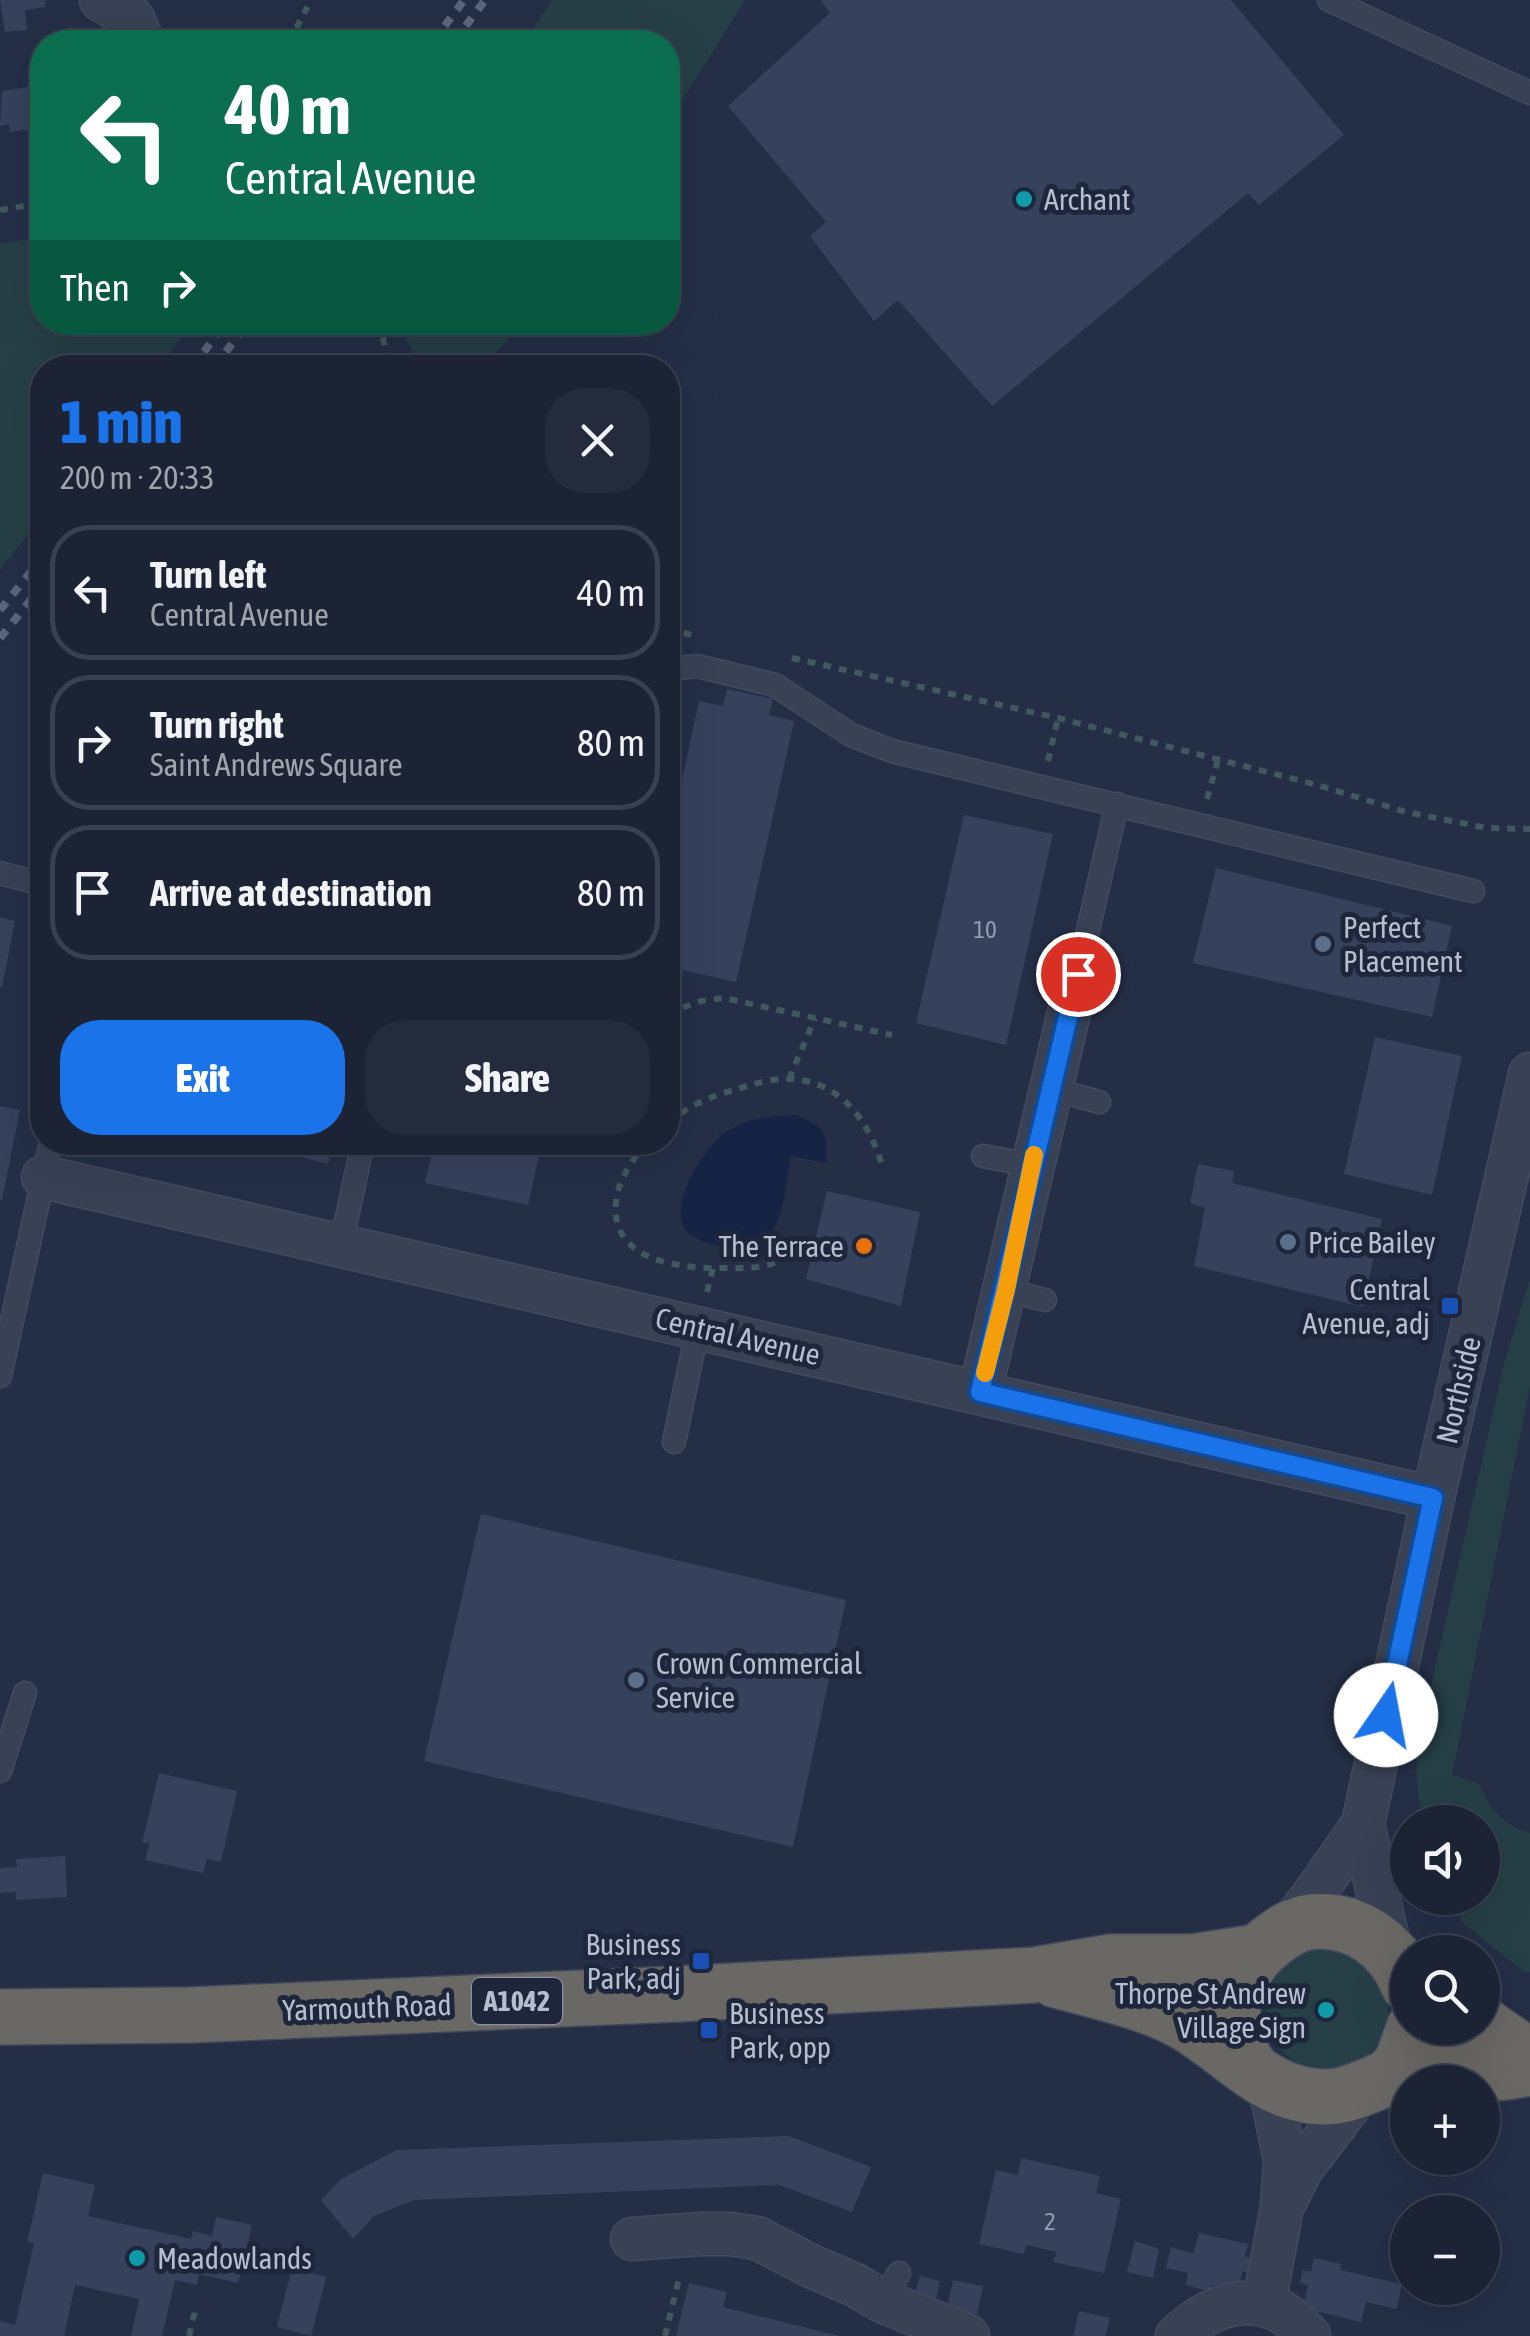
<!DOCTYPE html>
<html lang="en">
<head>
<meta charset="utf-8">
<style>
  :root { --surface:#1b2334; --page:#242b3c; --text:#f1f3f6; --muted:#a0a4ac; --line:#39404f; --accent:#1a73e8 }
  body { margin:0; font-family:"Asap Condensed",sans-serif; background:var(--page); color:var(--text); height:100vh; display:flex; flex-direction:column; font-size:38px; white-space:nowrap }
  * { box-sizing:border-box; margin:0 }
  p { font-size:32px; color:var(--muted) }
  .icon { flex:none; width:55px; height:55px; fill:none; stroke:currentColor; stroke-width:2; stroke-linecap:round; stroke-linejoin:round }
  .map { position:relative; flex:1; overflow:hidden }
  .details { position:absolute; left:30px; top:355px; width:650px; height:800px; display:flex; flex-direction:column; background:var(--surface); border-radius:40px; box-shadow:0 10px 40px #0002,0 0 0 2px var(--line) }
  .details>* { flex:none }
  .top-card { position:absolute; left:30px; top:30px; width:650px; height:305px; border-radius:40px; box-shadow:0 10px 40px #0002,0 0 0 2px var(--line); background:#0b6e4f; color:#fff; overflow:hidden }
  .fabs { position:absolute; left:1390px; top:1805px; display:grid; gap:20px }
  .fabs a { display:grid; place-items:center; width:110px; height:110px; border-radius:50%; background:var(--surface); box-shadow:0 10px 40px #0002,0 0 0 2px var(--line); font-size:50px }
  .pin { position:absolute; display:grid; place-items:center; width:85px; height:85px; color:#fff; margin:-42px; border:5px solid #fff; border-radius:50%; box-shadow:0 2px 10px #0007 }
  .me { position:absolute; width:110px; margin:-55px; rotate:12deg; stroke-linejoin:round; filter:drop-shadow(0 0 8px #0008) }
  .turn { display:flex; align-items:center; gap:35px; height:210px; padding:0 30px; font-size:45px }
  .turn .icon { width:130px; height:130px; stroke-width:2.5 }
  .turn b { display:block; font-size:70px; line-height:85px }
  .then { display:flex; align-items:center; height:95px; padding:0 30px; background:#0003; gap:20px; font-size:38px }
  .round { display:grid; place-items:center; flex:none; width:105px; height:105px; border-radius:40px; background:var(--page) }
  .headline { display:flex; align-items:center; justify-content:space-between; height:170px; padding:0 30px }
  h1 { font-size:60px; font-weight:800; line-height:75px; color:var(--accent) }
  .button { display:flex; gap:20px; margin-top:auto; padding:20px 30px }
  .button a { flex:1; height:115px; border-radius:40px; background:var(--accent); color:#fff; font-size:40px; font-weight:800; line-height:115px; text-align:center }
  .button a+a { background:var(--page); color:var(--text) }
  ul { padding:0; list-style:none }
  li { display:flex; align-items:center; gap:30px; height:135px; margin:0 20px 15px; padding:0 10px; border:5px solid var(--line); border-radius:40px }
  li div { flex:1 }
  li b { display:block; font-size:38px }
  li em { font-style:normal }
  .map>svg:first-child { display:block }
  .green { fill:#263f46 }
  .water { fill:#152445 }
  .building { fill:#36425c }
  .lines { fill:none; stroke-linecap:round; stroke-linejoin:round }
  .service-casing { stroke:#424a5e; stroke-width:25 }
  .minor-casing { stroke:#424a5e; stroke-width:45 }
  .trunk-casing { stroke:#40495c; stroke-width:58 }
  .path { stroke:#40585e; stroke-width:6; stroke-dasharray:8 8; stroke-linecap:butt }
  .service { stroke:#394255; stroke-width:22 }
  .minor { stroke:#394255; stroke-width:42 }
  .trunk { stroke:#6a6865; stroke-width:55 }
  .rail { stroke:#5b657c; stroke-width:8; stroke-dasharray:10 10; stroke-linecap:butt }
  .route-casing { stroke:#114b97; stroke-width:25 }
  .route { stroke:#1a73e8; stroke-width:18 }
  .slow { stroke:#f59e0b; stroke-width:18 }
  .culture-dot { fill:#0f9aa8; stroke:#1d263a; stroke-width:4 }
  .service-dot { fill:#5c6f8a; stroke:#1d263a; stroke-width:4 }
  .food-dot { fill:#e8710a; stroke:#1d263a; stroke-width:4 }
  .transit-dot { fill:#1a4fb4; stroke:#1d263a; stroke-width:4 }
  .labels { text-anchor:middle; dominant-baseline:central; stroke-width:10; stroke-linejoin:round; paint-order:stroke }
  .number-label { font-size:25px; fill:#949cb0 }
  .shield { fill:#1d263a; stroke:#8890a2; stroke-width:2.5 }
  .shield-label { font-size:28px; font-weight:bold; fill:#b6bdce }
  .poi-label { font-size:30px; fill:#b6bdce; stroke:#1d263a; text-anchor:start }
  .street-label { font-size:30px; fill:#b6bdce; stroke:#1d263a }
</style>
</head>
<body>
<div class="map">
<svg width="1530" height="2336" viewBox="0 0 1530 2336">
  <rect width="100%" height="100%" fill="#242f46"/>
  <g class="green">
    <polygon points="552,0 745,0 668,123 668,42 524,42"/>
    <polygon points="42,238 42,322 193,323 158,367 42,368 42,516 0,570 0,243"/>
    <polygon points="399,323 522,323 483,368 420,367"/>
    <path d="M1530 1279V1386L1452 1775 1480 1784C1490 1811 1502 1823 1530 1833V1973L1523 1971 1464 1924 1451 1898H1482V1822H1424L1418 1796 1416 1751 1505 1360Z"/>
    <circle cx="1327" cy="2010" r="61"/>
  </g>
  <path class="water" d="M797 1115C824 1127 828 1132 826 1163L791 1156C783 1201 782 1265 719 1246 707 1243 692 1239 685 1229 668 1204 704 1150 723 1134 729 1130 737 1126 744 1123 760 1116 779 1116 797 1115Z"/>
  <g class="building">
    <polygon points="0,0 45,0 45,7 25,10 27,30 5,32"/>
    <polygon points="821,0 1231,0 1344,135 1259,205 1248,193 992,406 898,300 874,321 810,236 826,222 728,106 830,13"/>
    <polygon points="42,85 42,133 32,135 31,129 10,132 9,124 0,126 2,91"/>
    <polygon points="727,689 773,699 769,715 794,721 736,982 668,967 668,844 699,701 723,706"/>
    <polygon points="964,815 1053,834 1006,1045 916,1023"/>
    <polygon points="1216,868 1452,926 1432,1017 1193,963"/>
    <polygon points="0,917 15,921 2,987 0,987"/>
    <polygon points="1375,1037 1462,1056 1432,1195 1344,1174"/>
    <polygon points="0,1106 20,1110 2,1200 0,1200"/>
    <polygon points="242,1142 333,1142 328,1164"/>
    <polygon points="434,1142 542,1142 528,1205 425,1183"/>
    <polygon points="1198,1164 1234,1171 1232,1183 1382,1219 1363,1307 1194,1266 1205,1208 1190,1203"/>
    <polygon points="827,1191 920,1212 901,1306 806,1279"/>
    <polygon points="481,1514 846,1600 793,1847 424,1761"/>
    <polygon points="159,1773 237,1791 221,1862 207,1859 203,1873 145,1860 150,1843 142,1843"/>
    <polygon points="65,1856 67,1897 16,1900 16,1892 0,1893 0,1868 17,1867 16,1859"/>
    <polygon points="789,2136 871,2167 852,2212 779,2185 414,2200 374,2216 353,2239 321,2200 341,2179 397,2150"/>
    <polygon points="1021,2158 1100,2176 1096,2193 1121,2199 1104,2273 1053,2262 1056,2252 1026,2245 1024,2254 979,2244 996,2170 1018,2175"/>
    <polygon points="43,2173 95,2185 88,2216 191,2239 193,2231 212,2236 216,2217 252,2225 238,2283 199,2274 197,2285 175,2280 162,2336 131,2336 139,2299 75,2285 64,2336 0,2336 0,2321 15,2325 34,2243 27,2242"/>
    <polygon points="1199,2233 1248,2244 1245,2256 1253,2259 1250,2273 1242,2271 1238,2293 1212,2285 1210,2292 1186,2285 1188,2273 1166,2268 1171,2247 1193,2254"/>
    <polygon points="1135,2241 1159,2249 1153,2278 1127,2272"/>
    <polygon points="1314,2258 1341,2264 1340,2270 1402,2284 1397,2309 1366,2302 1361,2322 1303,2308 1308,2285 1300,2283 1303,2270 1311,2272"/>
    <polygon points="292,2268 326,2277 311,2336 277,2327"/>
    <polygon points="920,2276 940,2281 935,2304 914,2299"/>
    <polygon points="953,2280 983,2286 977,2315 947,2308"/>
    <polygon points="689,2283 727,2292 723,2307 840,2336 676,2336"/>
    <polygon points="1079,2311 1110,2318 1105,2336 1073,2336"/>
  </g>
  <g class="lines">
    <g class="service-casing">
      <g id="service">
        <polyline points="1329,0 1530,93"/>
        <polyline points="668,669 697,666 775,685 851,735 892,751 1473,891"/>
        <polyline points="0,873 42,884"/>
        <polyline points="1078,974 1117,804"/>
        <polyline points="1052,1089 1099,1102"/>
        <polyline points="983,1156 1032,1165"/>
        <polyline points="341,1245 363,1142"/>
        <polyline points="1006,1290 1045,1300"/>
        <polyline points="0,1376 51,1142"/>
        <polyline points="674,1442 698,1327"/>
        <polyline points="0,1771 25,1693"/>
        <polyline points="882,2301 899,2273"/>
      </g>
    </g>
    <g class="minor-casing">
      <g id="minor">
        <polyline points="101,0 133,19 143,42"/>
        <polyline points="43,1177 1433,1498"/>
        <polyline points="980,1392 1078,974"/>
        <path d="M1363 1824C1373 1867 1380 1909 1391 1952"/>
        <polyline points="1286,1930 1310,1900 1363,1824 1433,1498 1530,1074"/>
        <polyline points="1285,2202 1302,2168 1361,2091"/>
        <polyline points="632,2239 701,2234 730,2234 757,2238 813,2267 855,2285 882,2301 968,2336"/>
        <polyline points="1264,2304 1282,2207 1285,2160 1269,2082"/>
        <path d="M1177 2336C1220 2296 1269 2288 1309 2336"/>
      </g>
    </g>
    <g class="trunk-casing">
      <g id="trunk">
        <path d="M1056 1980C1094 1990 1146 2002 1180 2020 1216 2039 1253 2079 1290 2091 1332 2104 1348 2094 1385 2079 1399 2074 1416 2072 1431 2070 1451 2068 1471 2072 1492 2073 1504 2073 1518 2070 1530 2068"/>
        <polyline points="0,2017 189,2015 677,1994 1034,1975 1110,1962 1192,1962 1258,1952"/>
        <polyline points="1482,2024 1530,2057"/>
        <path d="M1250 2067C1246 2061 1241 2054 1238 2047 1223 2009 1239 1967 1269 1943 1282 1933 1294 1924 1310 1922 1354 1917 1393 1944 1408 1984"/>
        <polyline points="1389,2077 1402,2062 1414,2028"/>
      </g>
    </g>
    <g class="path">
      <polyline points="289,42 311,0"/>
      <polyline points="0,210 42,203"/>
      <polyline points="379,322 390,368"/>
      <polyline points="668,629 692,635"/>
      <polyline points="792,658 1058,718 1317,785 1406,812 1487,828 1530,829"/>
      <polyline points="1048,761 1058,718"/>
      <polyline points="1207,799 1218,760"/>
      <polyline points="668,1013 701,1001 724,998 892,1035"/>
      <polyline points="789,1079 815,1018"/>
      <path d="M668 1123C687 1106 712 1096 737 1089 753 1084 773 1078 790 1079 842 1081 871 1124 883 1169"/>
      <path d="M645 1142C636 1157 623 1173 618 1191 602 1256 669 1268 717 1268 739 1268 759 1270 779 1261"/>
      <polyline points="707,1292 713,1268"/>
      <polyline points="189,2336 195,2311"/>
      <polyline points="665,2336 680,2274"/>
    </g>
    <use href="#service" class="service"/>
    <use href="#minor" class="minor"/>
    <use href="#trunk" class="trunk"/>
    <g class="rail">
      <polyline points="433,42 464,0"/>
      <polyline points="454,42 485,0"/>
      <polyline points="192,368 226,322"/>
      <polyline points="214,368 248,322"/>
      <polyline points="0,610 42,558"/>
      <polyline points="0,638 42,586"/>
    </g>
  </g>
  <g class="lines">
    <g class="route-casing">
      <polyline id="route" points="1078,974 980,1392 1433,1498 1386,1715"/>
    </g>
    <use href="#route" class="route"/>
    <polyline class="slow" points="985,1373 1006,1290 1034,1155"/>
  </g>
  <g class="culture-dot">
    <circle cx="1024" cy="199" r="10"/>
    <circle cx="1326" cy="2010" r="10"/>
    <circle cx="137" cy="2258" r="10"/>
  </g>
  <g class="service-dot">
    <circle cx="1323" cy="944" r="10"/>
    <circle cx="1288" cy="1242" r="10"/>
    <circle cx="636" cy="1680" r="10"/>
  </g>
  <circle class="food-dot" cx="864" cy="1246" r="10"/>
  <g class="transit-dot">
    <rect x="1440" y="1296" width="20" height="20" rx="5"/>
    <rect x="691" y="1951" width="20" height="20" rx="5"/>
    <rect x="699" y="2020" width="20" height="20" rx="5"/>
  </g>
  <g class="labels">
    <g class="number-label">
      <text x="985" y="929">10</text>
      <text x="1050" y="2221">2</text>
    </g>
    <rect class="shield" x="472" y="1978" width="90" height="46" rx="8"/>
    <g class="shield-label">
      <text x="517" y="2001">A1042</text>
    </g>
    <g class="poi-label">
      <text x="1044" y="199">Archant</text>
      <text x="1343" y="927">Perfect<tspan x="1343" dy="34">Placement</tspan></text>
      <text x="1308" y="1242">Price Bailey</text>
      <text x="844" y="1246" text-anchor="end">The Terrace</text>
      <text x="1430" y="1289" text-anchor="end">Central<tspan x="1430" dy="34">Avenue, adj</tspan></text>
      <text x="656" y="1663">Crown Commercial<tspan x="656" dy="34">Service</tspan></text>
      <text x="681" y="1944" text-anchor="end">Business<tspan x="681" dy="34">Park, adj</tspan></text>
      <text x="1306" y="1993" text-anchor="end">Thorpe St Andrew<tspan x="1306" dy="34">Village Sign</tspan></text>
      <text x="729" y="2013">Business<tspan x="729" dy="34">Park, opp</tspan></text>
      <text x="157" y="2258">Meadowlands</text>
    </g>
    <g class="street-label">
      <text transform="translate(738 1336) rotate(13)">Central Avenue</text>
      <text transform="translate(1458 1390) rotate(-77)">Northside</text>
      <text transform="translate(367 2007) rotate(-2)">Yarmouth Road</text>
    </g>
  </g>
</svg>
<div class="fabs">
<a><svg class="icon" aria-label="sound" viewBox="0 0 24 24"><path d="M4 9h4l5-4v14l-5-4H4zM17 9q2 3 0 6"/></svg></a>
<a><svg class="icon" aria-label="search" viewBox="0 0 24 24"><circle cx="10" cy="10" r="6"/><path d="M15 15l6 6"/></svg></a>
<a>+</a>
<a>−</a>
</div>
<div class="pin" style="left:1078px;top:974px;background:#d93025"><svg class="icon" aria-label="arrive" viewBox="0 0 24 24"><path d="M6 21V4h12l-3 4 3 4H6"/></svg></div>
<svg class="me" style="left:1386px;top:1715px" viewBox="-20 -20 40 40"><circle r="19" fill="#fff"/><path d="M0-13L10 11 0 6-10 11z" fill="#1a73e8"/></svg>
<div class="top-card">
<div class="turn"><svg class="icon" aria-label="left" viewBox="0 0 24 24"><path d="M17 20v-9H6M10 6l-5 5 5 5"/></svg><div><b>40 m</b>Central Avenue</div></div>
<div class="then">Then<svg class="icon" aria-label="right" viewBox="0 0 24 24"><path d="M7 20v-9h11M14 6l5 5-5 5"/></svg></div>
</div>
<section class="details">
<div class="headline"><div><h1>1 min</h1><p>200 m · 20:33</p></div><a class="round"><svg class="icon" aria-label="close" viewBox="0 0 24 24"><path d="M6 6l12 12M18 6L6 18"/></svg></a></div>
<ul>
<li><svg class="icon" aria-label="left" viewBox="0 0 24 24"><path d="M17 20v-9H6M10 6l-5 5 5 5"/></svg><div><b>Turn left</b><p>Central Avenue</p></div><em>40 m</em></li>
<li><svg class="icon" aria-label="right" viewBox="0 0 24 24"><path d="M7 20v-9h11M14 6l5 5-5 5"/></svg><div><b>Turn right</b><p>Saint Andrews Square</p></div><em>80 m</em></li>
<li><svg class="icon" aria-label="arrive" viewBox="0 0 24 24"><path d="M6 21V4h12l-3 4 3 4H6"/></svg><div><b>Arrive at destination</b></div><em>80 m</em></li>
</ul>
<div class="button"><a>Exit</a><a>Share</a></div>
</section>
</div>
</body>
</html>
